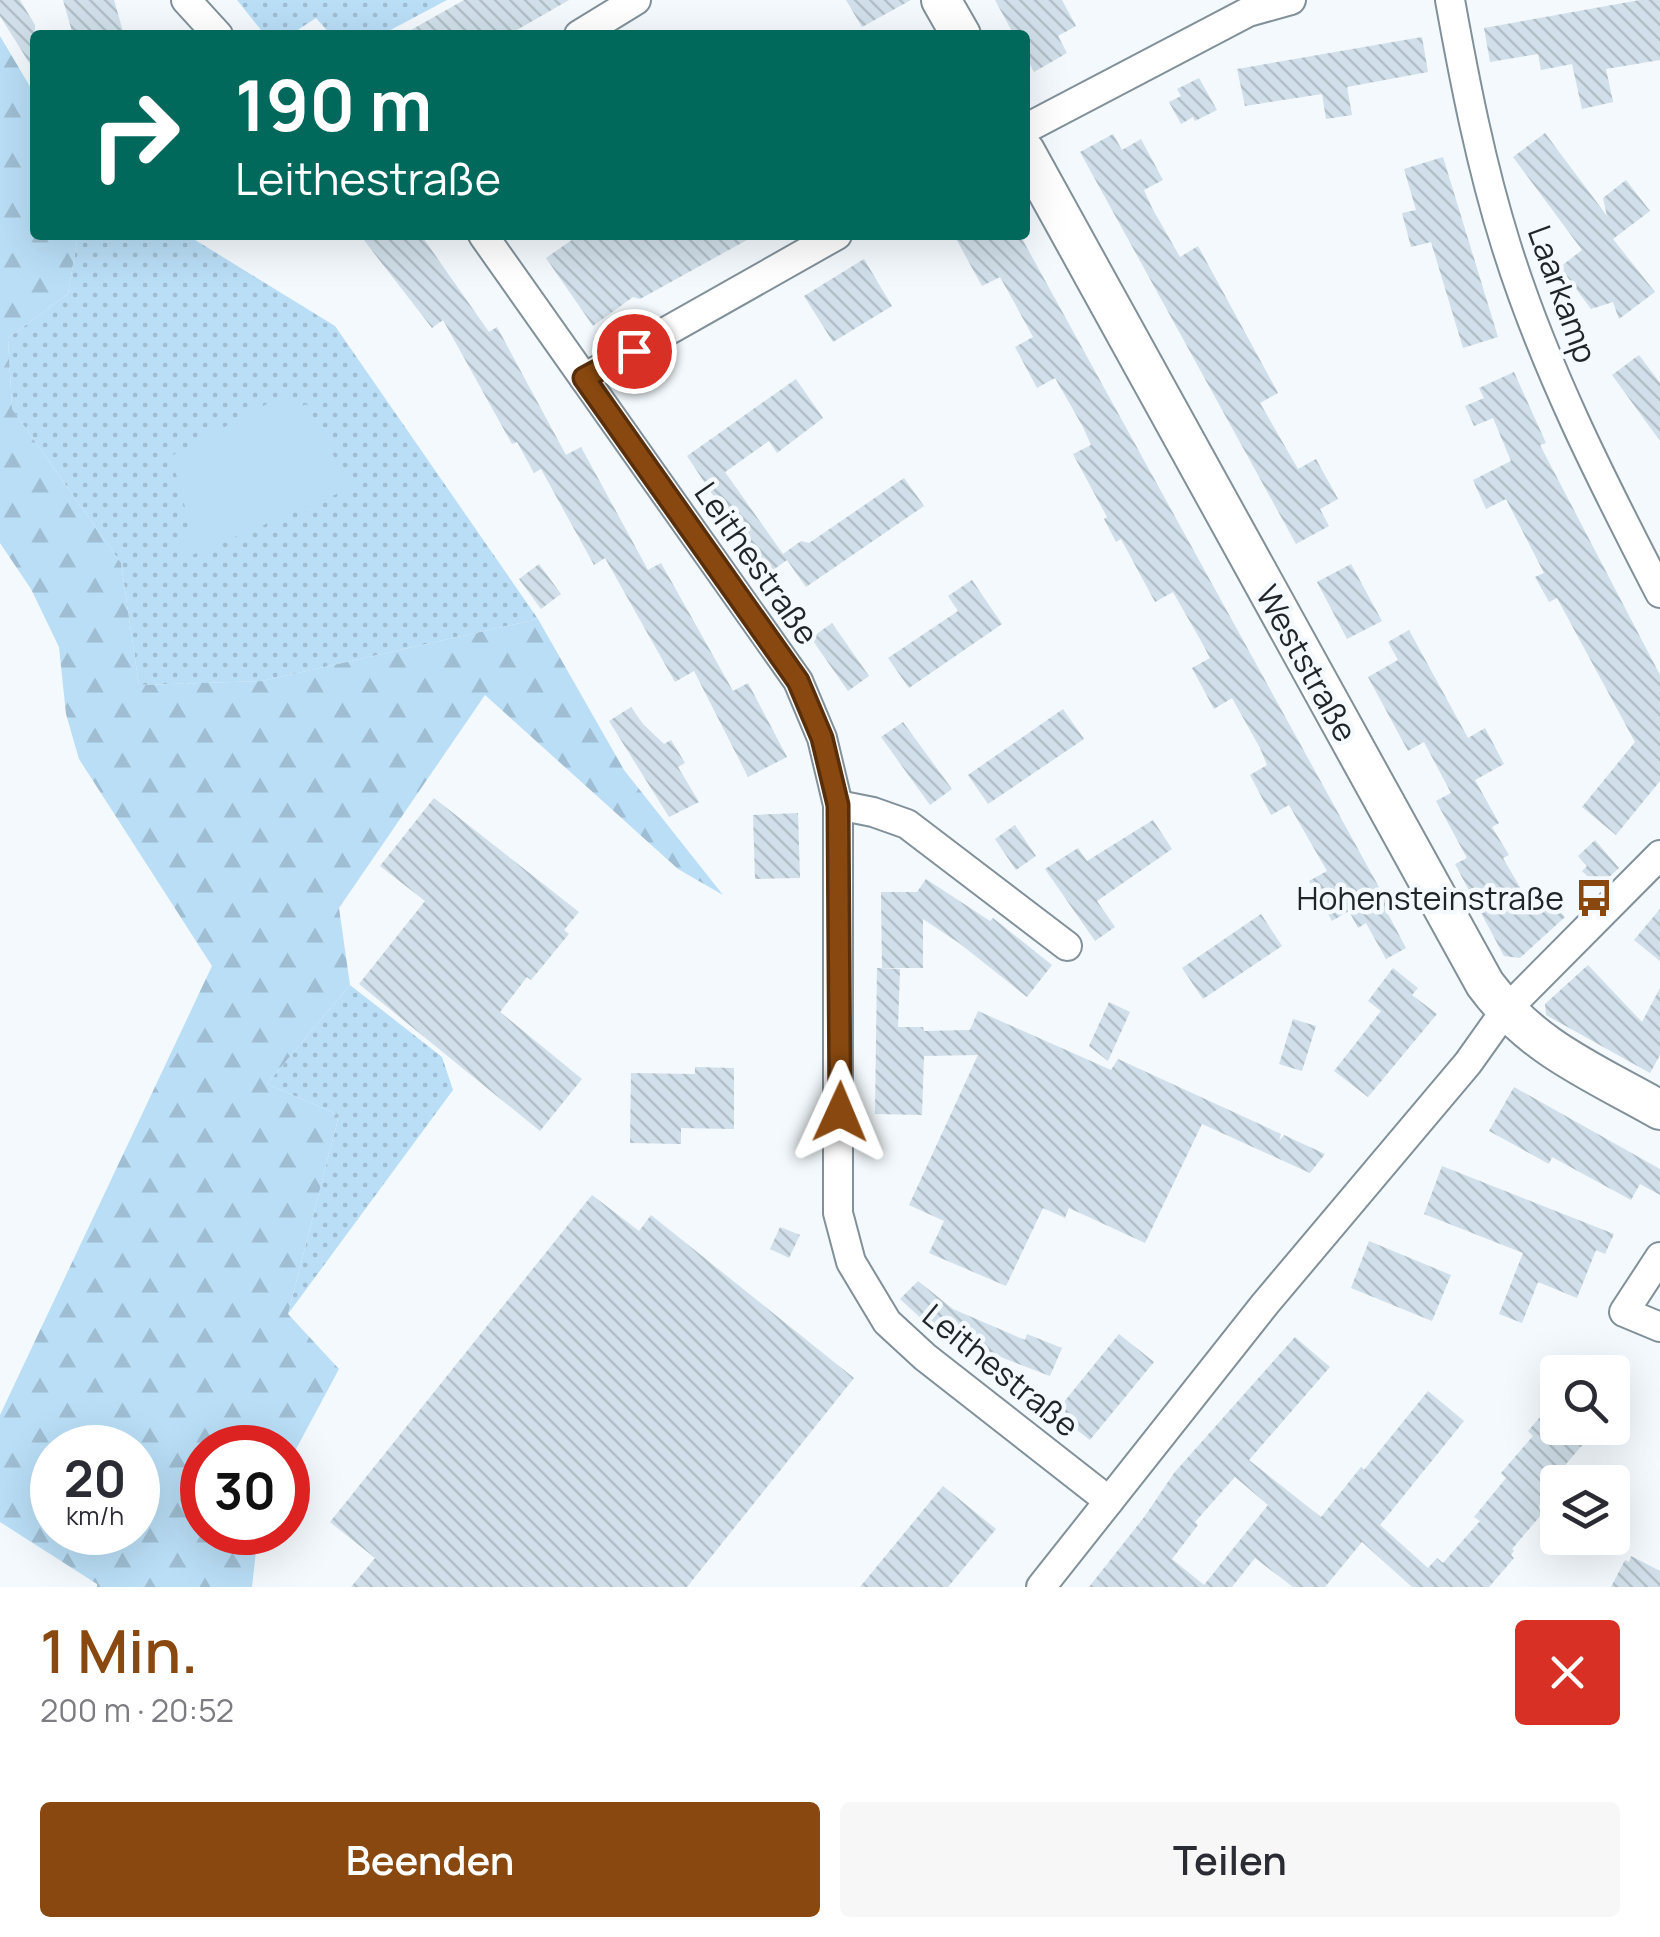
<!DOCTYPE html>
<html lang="de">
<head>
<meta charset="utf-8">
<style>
  :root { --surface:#fff; --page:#f7f7f7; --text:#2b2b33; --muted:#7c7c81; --accent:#88480f }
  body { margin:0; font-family:Manrope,sans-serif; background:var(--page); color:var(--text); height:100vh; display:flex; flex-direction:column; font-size:38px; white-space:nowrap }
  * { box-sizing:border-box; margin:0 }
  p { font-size:32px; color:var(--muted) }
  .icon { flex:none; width:55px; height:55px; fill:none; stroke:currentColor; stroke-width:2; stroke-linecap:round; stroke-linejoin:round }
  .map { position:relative; height:1587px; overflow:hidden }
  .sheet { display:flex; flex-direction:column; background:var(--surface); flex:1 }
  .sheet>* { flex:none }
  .top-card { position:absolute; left:30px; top:30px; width:1000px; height:210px; border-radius:10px; box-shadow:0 10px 40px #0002; background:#00695c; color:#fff; overflow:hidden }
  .fabs { position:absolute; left:1540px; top:1355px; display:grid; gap:20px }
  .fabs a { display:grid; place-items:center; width:90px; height:90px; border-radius:10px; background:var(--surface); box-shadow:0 10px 40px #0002; font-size:50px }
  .speed { position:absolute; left:30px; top:1425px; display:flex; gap:20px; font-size:50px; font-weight:700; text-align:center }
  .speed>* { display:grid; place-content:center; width:130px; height:130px; border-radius:50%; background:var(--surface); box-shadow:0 10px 40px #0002; line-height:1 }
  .speed small { font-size:25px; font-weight:400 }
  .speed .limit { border:15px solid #d22; background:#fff; color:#111 }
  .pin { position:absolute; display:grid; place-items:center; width:85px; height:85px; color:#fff; margin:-42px; border:5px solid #fff; border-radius:50%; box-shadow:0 2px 10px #0007 }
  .me { position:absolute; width:110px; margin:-55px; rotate:1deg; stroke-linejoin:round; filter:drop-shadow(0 0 8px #0008) }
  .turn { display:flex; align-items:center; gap:35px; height:210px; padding:0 40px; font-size:45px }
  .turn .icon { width:130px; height:130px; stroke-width:2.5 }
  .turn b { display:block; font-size:70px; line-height:85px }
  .round { display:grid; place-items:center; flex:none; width:105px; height:105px; border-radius:10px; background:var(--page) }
  .overview { display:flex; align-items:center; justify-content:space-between; height:170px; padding:0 40px }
  h1 { font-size:60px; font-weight:600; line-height:75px; color:var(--accent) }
  .primary-button { display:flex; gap:20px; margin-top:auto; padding:20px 40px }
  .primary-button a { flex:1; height:115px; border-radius:10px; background:var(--accent); color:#fff; font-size:40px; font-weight:600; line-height:115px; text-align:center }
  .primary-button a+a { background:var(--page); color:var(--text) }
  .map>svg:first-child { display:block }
  .grass { fill:url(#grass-dots) }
  .forest { fill:url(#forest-firs); fill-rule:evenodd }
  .green { fill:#b9def6 }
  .building { fill:url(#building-back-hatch); fill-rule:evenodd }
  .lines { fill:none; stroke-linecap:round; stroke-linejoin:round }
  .street-casing { stroke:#819099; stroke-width:32 }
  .secondary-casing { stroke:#819099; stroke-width:42 }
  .street { stroke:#fff; stroke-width:28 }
  .secondary { stroke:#fff; stroke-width:38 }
  .route-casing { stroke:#582f0a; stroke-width:25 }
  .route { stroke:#88480f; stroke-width:18 }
  .labels { text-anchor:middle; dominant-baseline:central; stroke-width:9; stroke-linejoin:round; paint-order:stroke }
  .street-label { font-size:32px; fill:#1f2529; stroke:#f3f9fd }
  .poi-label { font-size:32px; fill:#1f2529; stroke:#f3f9fd; text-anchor:end }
</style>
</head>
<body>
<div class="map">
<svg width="1660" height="1587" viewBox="0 0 1660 1587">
  <defs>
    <pattern id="grass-dots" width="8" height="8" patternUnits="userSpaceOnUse" patternTransform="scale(2.5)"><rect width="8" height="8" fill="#b9def6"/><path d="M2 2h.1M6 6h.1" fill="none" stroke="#9fbed3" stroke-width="1.8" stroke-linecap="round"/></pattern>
    <pattern id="forest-firs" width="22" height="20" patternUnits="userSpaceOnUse" patternTransform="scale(2.5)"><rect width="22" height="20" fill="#b9def6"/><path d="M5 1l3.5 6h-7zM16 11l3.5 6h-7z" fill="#9fbed3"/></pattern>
    <pattern id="building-back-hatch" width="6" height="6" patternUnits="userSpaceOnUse" patternTransform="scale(2.5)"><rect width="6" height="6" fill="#d0dfe9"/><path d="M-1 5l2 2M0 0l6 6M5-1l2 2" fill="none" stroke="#b2bfc8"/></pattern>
  </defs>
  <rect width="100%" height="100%" fill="#f3f9fd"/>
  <g class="grass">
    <polygon points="237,0 447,0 381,35 331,35 316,18 290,35 265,35"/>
    <polygon points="78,235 187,235 335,326 538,619 262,681 139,685 121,563 12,409 8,338 68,294"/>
    <polygon points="350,985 442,1057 453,1090 288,1314 339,1115 267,1084"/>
  </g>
  <path class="forest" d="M0 36 35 95V235H78L68 294 8 338 12 409 121 563 139 685 262 681 538 619 624 770 723 895 678 869 485 695 339 908 350 985 267 1084 339 1115 288 1314 339 1369 288 1464V1448H202V1532L258 1533 252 1587H97V1584L0 1522V1415L212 966 79 759 66 714 59 647 31 589 0 543ZM52 1448H138V1532H52Z"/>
  <polygon class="green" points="287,393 296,410 306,404 351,488 185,558 178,535 191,529 171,456"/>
  <g class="building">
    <polygon points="0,0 20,0 35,25 35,72 0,16"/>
    <polygon points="63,0 114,0 124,35 73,35"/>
    <polygon points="464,0 569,0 508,35 402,35"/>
    <polygon points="846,0 911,0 862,27"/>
    <polygon points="995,0 1062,0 1076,26 1058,36 1067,53 1034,72 1025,55 1025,35 1014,35"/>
    <polygon points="1640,0 1660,0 1660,60 1606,69 1613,102 1582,109 1572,64 1541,70 1538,54 1490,62 1484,28"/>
    <polygon points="1422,37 1428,72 1347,87 1352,115 1326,119 1322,94 1245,106 1237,69"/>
    <polygon points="1199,78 1217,110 1195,121 1193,117 1181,124 1169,102 1181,96 1177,89"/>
    <polygon points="1545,133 1607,216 1603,198 1626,180 1650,211 1613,239 1655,292 1619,319 1613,302 1591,309 1560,267 1582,250 1513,157"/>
    <polygon points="1113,134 1122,150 1141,139 1163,180 1144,190 1152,208 1180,257 1198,246 1278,393 1260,403 1298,469 1316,459 1338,499 1320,509 1329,526 1296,544 1080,152"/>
    <polygon points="1443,157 1498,337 1463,348 1431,242 1411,247 1402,213 1416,210 1404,169"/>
    <polygon points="360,235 421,235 489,332 497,327 566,455 581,447 648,570 661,563 733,691 748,683 787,757 748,777 694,671 675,682 605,558 594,565 541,469 534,473 517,442 512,444 443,320 432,328"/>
    <polygon points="579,235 756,235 640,299 633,297 593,326 546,258"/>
    <polygon points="954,235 1020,235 1391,909 1387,912 1406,948 1386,959 1366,923 1358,928 1349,911 1332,921 1309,881 1327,871 1289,805 1271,815 1250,775 1267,765 1260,748 1232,698 1214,709 1192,668 1210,658 1201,641 1173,592 1155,602 1121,539 1116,542 1104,519 1107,517 1073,454 1091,445 1083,427 1055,378 1037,388 1015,347 1033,337 1014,302 1000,277 982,286"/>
    <polygon points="864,259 892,306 833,342 804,296"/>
    <polygon points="1639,355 1660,383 1660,441 1612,375"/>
    <polygon points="1514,372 1546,443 1540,445 1660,675 1660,781 1616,835 1582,807 1635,742 1557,598 1549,602 1535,577 1544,573 1506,499 1486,509 1473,480 1511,461 1493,418 1474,426 1465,406 1484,398 1479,388"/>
    <polygon points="796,379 823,418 777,453 769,441 725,472 783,554 801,541 809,543 904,478 924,506 806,587 787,560 766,575 687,456"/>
    <polygon points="539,564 561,594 541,609 519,579"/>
    <polygon points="1351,564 1382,621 1347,639 1317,582"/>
    <polygon points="972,580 1002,624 909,688 888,658 958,611 948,596"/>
    <polygon points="832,623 869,676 848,691 811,638"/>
    <polygon points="1409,630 1468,738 1485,728 1504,764 1475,780 1499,823 1492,827 1509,855 1503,858 1528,901 1541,890 1565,917 1520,958 1504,956 1455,864 1467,858 1436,801 1451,793 1424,742 1408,751 1368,677 1398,660 1388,642"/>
    <polygon points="631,707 643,724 664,744 671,740 685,763 678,767 699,802 669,817 609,721"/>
    <polygon points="1063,709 1084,739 988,804 968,775"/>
    <polygon points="903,722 952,789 930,805 881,737"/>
    <polygon points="434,798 579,912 564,930 569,934 531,980 527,977 500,1012 582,1079 540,1131 359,984 425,901 380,866"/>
    <polygon points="798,813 800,878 755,879 753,815"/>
    <polygon points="1153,820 1172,849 1097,901 1115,927 1095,941 1045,869 1078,848 1087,861"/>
    <polygon points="1015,825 1036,856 1016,870 995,839"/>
    <polygon points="1595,840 1619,868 1598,887 1582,871 1587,866 1578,856"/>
    <polygon points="926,879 990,921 993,918 1052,965 1027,997 959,943 923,919 923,968 882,968 881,892 917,892"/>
    <polygon points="1660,909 1660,961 1634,940"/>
    <polygon points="1261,914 1282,946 1203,999 1182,968"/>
    <polygon points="1588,965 1642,1022 1660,988 1660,1055 1650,1073 1546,1015 1545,1004"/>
    <polygon points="877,968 900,969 898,1027 923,1027 924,1031 970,1030 978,1011 1111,1070 1118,1059 1281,1134 1279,1141 1284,1135 1325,1154 1310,1173 1202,1124 1145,1243 1069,1208 1065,1218 1043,1208 1006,1286 929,1253 944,1221 909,1205 978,1055 924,1056 922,1115 875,1114"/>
    <polygon points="1393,968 1418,988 1412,995 1437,1014 1368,1097 1334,1071 1381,1011 1368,1001"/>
    <polygon points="1109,1002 1130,1012 1108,1061 1089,1046"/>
    <polygon points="1293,1019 1316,1026 1302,1071 1279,1064"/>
    <polygon points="695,1067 734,1068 734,1129 681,1128 681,1144 630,1143 631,1073 695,1074"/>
    <polygon points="1514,1087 1660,1169 1660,1195 1640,1184 1631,1200 1552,1157 1549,1164 1489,1131"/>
    <polygon points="1442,1166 1614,1234 1605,1254 1596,1250 1577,1298 1538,1282 1522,1323 1499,1314 1523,1253 1424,1214"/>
    <polygon points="592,1195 639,1231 651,1215 854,1378 687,1587 351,1587 375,1558 330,1522"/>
    <polygon points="780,1227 800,1235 789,1258 770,1249"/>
    <polygon points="1369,1241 1451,1275 1432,1321 1351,1288"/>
    <polygon points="918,1281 953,1309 1025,1340 1027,1334 1062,1348 1050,1376 936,1332 900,1299"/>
    <polygon points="1119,1334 1154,1362 1090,1440 1055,1413"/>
    <path d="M1295 1337 1330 1367 1249 1460 1321 1517 1361 1467 1364 1470 1428 1391 1464 1421 1380 1525 1428 1568 1437 1558 1443 1563 1480 1521 1474 1517 1506 1478 1501 1473 1533 1436 1528 1431 1558 1396V1428H1597L1566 1464 1565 1470 1568 1472 1539 1506 1541 1515 1512 1549 1514 1551 1511 1555 1514 1558 1489 1587H1412L1362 1542 1325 1587H1293L1255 1558 1232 1587H1089L1145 1516 1174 1473ZM1235 1477 1268 1505 1204 1585 1172 1559 1198 1525 1195 1522Z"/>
    <polygon points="943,1486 996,1529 948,1587 860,1587"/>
    <polygon points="1631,1556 1660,1571 1660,1587 1611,1587 1625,1560 1629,1562"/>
  </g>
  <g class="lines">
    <g class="street-casing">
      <g id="street">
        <polyline points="186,0 218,35"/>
        <path d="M1450 0C1465 83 1481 165 1506 245 1544 367 1602 481 1660 593"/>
        <polyline points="579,35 636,0"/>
        <polyline points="1025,129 1248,12 1291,0"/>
        <polyline points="483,235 798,681 822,738 838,805 838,1213 851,1262 887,1322 925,1357 1109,1501"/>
        <polyline points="584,378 837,235"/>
        <polyline points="838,805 873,812 907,824 1067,946"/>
        <polyline points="1660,1257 1624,1312 1660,1327"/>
        <polyline points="1041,1587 1265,1304 1468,1063 1505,1011 1660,855"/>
      </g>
    </g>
    <g class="secondary-casing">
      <g id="secondary">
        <polyline points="941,0 961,35"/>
        <path d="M1025 151 1485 984C1532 1048 1593 1072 1660 1110"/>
      </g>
    </g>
    <use href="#street" class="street"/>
    <use href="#secondary" class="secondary"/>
  </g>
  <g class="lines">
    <g class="route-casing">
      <polyline id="route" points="634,351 584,378 798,681 822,738 838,805 840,1112"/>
    </g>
    <use href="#route" class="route"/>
  </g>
  <defs>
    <g id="bus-bare" transform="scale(3)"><path d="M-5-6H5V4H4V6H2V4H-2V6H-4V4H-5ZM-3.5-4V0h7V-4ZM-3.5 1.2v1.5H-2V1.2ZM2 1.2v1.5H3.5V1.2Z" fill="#88480f" stroke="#f3f9fd" stroke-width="2.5" paint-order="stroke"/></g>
  </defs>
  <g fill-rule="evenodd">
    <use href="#bus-bare" x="1594" y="898"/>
  </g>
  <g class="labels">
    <g class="street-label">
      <text transform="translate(1563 294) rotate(70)">Laarkamp</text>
      <text transform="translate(757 563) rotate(55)">Leithestraße</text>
      <text transform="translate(1307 663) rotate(61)">Weststraße</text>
      <text transform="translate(1001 1370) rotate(39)">Leithestraße</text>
    </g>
    <g class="poi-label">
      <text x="1564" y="898">Hohensteinstraße</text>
    </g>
  </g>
</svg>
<div class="fabs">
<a><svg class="icon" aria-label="search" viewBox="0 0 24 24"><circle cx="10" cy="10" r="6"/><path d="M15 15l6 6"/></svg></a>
<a><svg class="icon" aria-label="layers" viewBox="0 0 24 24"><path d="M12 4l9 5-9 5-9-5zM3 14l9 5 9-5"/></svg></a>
</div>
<div class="speed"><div>20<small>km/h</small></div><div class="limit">30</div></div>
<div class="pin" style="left:634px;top:351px;background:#d93025"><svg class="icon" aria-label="arrive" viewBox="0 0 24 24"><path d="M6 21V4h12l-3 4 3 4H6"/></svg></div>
<svg class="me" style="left:840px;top:1112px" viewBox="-20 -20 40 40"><path d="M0-17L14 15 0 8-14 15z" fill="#88480f" stroke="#fff" stroke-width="4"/></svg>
<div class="top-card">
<div class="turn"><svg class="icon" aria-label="right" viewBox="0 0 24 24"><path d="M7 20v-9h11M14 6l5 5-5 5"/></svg><div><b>190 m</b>Leithestraße</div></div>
</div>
</div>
<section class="sheet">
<div class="overview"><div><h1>1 Min.</h1><p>200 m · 20:52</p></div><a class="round" style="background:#d93025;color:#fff"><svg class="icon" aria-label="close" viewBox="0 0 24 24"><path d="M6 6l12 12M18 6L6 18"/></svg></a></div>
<div class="primary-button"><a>Beenden</a><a>Teilen</a></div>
</section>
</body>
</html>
